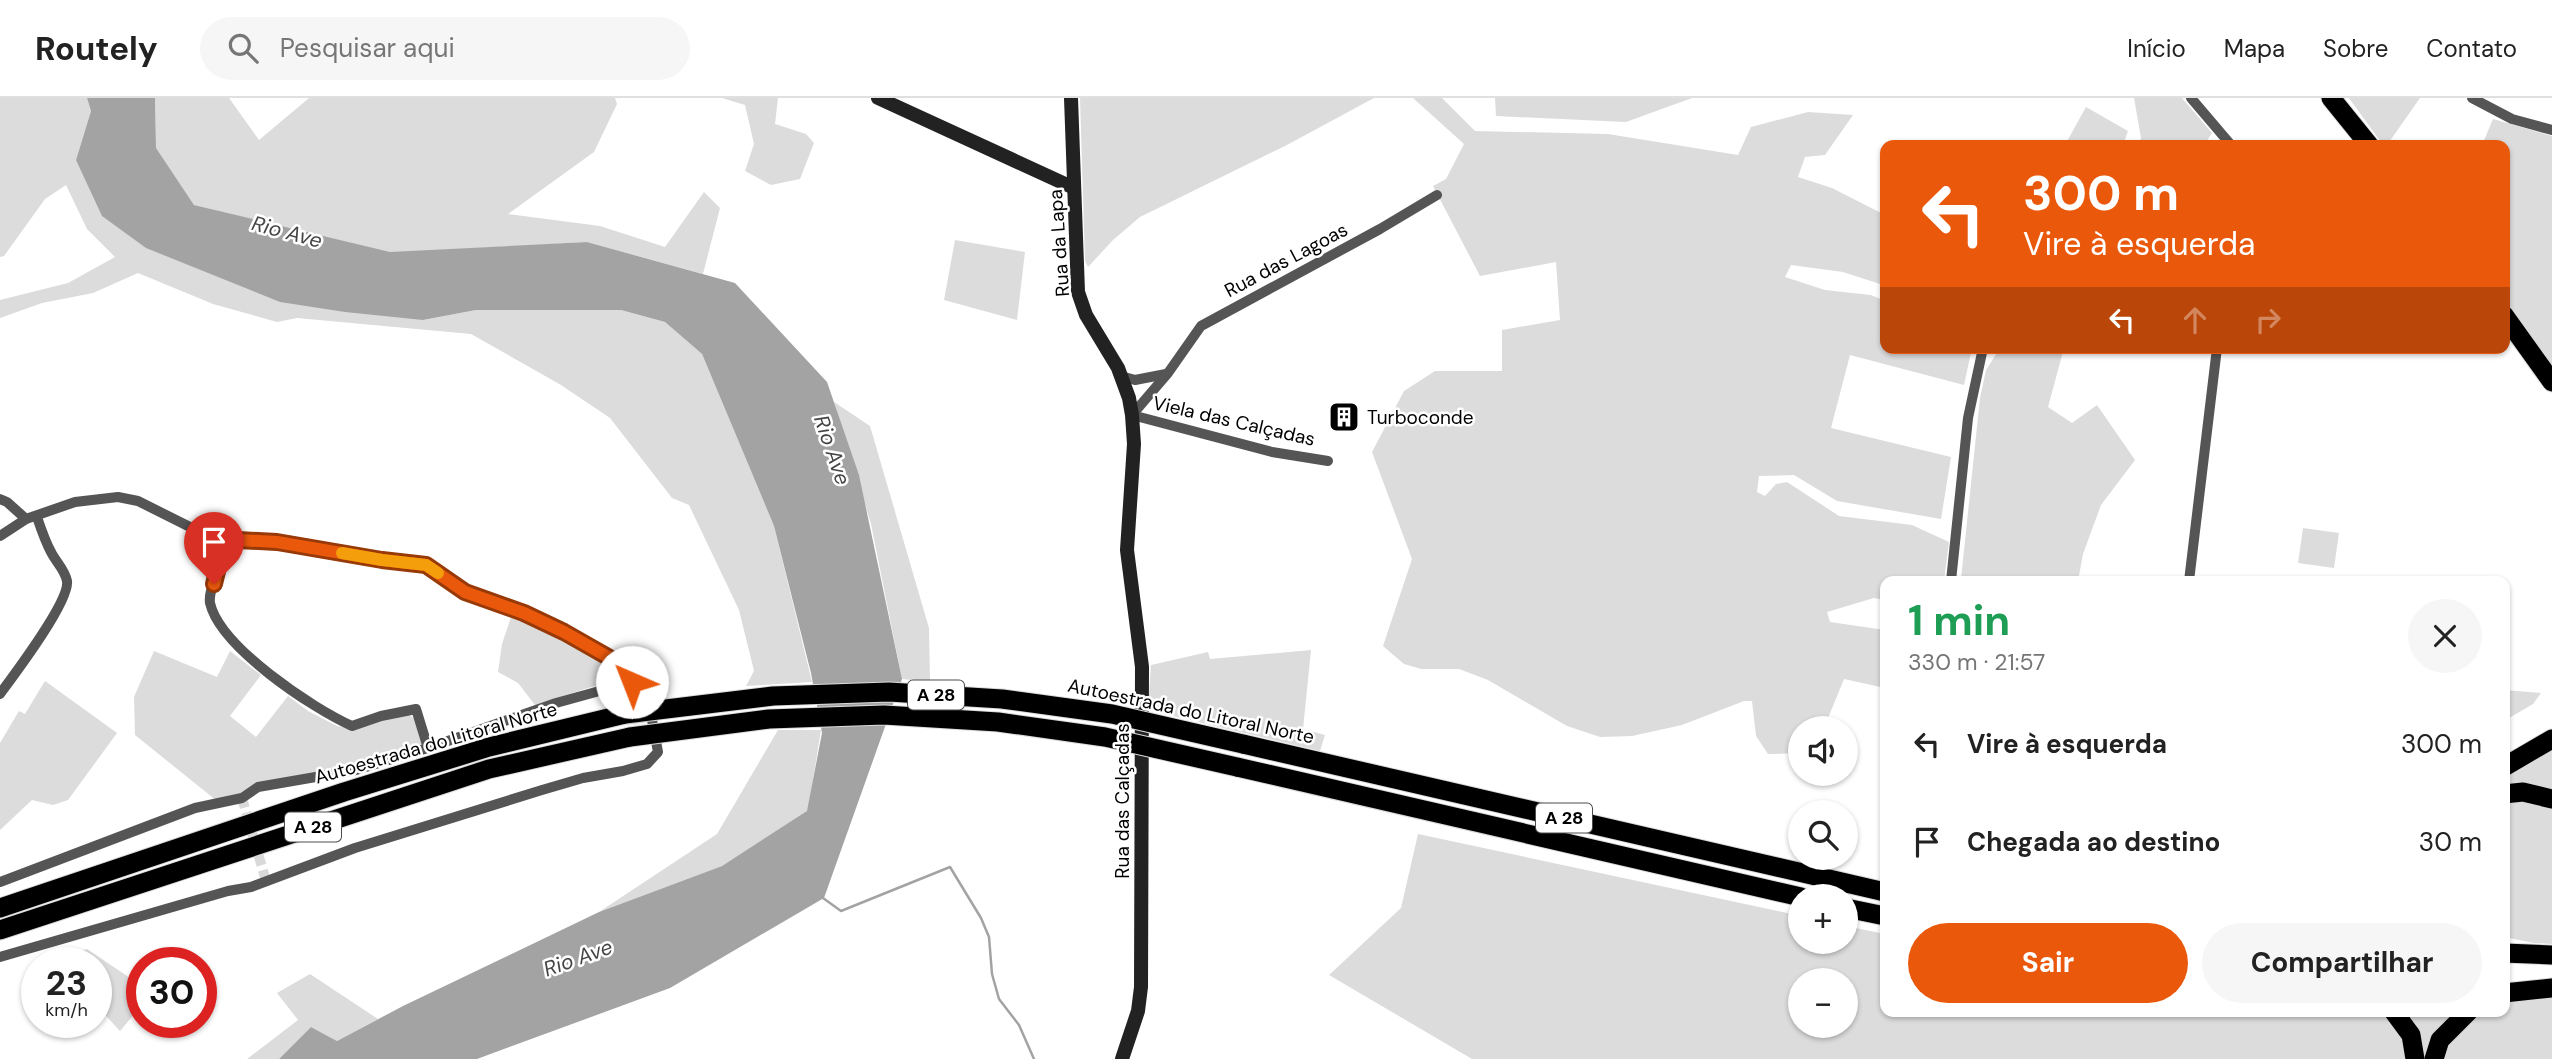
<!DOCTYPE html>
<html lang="pt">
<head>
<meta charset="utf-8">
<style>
  :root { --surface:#fff; --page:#f6f6f6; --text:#222; --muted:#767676; --line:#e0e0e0; --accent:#ea580c }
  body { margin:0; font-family:"DM Sans",sans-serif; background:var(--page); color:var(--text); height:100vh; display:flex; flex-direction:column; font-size:26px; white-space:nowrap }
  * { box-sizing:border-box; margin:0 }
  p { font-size:23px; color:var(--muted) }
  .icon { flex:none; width:38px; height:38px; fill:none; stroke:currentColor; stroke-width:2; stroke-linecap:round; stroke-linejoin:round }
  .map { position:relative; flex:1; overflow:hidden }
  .side { position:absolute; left:1880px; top:478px; width:630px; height:441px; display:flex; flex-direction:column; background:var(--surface); border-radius:14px; box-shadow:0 2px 5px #0004 }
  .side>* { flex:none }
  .top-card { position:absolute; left:1880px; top:42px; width:630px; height:214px; border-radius:14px; box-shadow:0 2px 5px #0004; background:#ea580c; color:#fff; overflow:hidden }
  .controls { position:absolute; left:1788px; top:618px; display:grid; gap:14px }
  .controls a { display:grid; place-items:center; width:70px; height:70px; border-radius:50%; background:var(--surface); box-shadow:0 2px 5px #0004; font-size:35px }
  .speed { position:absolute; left:21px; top:849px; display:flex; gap:14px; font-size:35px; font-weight:700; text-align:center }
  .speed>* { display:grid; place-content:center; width:91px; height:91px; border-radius:50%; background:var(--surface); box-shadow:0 2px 5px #0004; line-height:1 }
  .speed small { font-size:18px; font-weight:400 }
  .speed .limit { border:10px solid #d22; background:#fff; color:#111 }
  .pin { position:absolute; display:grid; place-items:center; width:60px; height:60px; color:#fff; margin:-72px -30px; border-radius:50% 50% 50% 0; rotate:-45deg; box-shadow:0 0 7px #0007 }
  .pin .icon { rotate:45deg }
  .me { position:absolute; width:77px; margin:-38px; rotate:316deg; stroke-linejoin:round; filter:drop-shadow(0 0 5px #0008) }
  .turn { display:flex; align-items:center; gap:24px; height:147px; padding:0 28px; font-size:32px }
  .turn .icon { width:91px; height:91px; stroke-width:2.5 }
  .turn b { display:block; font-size:49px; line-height:60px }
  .lanes { display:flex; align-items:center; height:66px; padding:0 28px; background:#0003; justify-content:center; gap:35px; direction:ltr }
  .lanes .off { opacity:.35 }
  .round { display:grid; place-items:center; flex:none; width:74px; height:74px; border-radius:37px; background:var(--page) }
  .head { display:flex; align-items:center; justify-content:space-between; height:119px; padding:0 28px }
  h1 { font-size:42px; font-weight:700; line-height:52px; color:#1e9e55 }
  .button { display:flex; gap:14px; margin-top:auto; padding:14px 28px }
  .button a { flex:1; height:80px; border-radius:42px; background:var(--accent); color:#fff; font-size:28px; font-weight:700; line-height:80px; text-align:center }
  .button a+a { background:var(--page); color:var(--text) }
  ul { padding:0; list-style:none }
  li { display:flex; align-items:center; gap:21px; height:98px; padding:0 28px }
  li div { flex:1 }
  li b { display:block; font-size:26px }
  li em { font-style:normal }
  header { display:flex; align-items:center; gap:42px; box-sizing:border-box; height:98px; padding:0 35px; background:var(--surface); border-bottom:2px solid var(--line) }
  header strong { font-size:33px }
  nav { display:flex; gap:38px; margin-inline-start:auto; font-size:24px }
  .search { width:490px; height:63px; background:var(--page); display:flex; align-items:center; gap:18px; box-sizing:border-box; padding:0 24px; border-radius:38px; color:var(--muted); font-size:26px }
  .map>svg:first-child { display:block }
  .green { fill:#dcdcdc; fill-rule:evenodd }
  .water { fill:#a3a3a3 }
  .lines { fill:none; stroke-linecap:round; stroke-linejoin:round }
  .stream { stroke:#a3a3a3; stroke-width:2.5 }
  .street-tunnel { stroke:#d9d9d9; stroke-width:10; stroke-dasharray:10 5; stroke-linecap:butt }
  .highway-casing { stroke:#dbdbdb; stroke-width:21 }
  .street { stroke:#555; stroke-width:10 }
  .secondary { stroke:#222; stroke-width:14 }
  .highway { stroke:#000; stroke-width:19 }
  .highway-bridge-casing { stroke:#dbdbdb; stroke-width:21; stroke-linecap:butt }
  .highway-bridge { stroke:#000; stroke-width:19 }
  .route-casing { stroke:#983908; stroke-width:18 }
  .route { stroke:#ea580c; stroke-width:12 }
  .slow { stroke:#f59e0b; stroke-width:12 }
  .labels { text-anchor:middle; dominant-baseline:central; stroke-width:5; stroke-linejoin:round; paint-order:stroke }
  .shield { fill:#fff; stroke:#4c4c4c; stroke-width:2 }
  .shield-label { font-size:18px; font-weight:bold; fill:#000 }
  .street-label { font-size:19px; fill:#000; stroke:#fff }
  .poi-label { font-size:19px; fill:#000; stroke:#fff; text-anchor:start }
  .water-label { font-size:21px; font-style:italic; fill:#444; stroke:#fff }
</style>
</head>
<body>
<header>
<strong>Routely</strong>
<div class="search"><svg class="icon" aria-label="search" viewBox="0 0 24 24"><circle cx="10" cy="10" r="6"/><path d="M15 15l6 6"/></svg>Pesquisar aqui</div>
<nav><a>Início</a><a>Mapa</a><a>Sobre</a><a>Contato</a></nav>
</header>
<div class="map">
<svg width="2552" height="961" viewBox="0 0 2552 961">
  <rect width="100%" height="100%" fill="#fff"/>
  <g class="green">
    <polygon points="0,0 87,0 91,13 76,62 423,222 476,212 621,212 665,224 702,256 774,428 812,584 746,588 754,573 739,512 689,407 672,400 610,320 561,287 471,236 297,220 277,224 213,206 138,175 93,195 42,205 0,220 0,202 68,185 115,159 87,131 66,87 45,101 4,158 0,159"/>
    <polygon points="155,0 229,0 259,42 309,0 615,0 617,6 594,54 508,116 600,128 665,149 704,94 720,110 703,176 587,144 390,155 194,107 156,51"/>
    <polygon points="722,0 778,0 775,26 806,36 814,45 800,81 771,87 745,73 754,46 745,7"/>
    <polygon points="1080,0 1374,0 1285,48 1140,119 1113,142 1088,169 1085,163"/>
    <polygon points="1413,0 1442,0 1475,33 1608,36 1738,57 1751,29 1808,14 1853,17 1825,57 1805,59 1798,79 1832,90 1885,117 1885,182 1880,186 1843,174 1791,167 1785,179 1825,192 1871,197 1885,203 1885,250 1972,250 1964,287 1850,257 1831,330 1951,359 1941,421 1837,403 1794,377 1759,378 1757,394 1765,398 1776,386 1787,384 1839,418 1912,427 1949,444 1944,483 1885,483 1885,502 1874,500 1827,514 1830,524 1885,532 1885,590 1844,581 1824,630 1801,630 1801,655 1768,656 1756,638 1752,603 1744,603 1682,627 1632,638 1600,639 1567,628 1488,582 1459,571 1421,571 1404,566 1383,548 1412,461 1372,354 1404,293 1435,273 1502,273 1502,232 1560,222 1556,164 1480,178 1433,88 1446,81 1464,46"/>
    <polygon points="1495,0 1692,0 1626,24 1496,18"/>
    <polygon points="2134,0 2182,0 2212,35 2204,47 2139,47 2141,40"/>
    <polygon points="2349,0 2420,0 2387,47 2383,47"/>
    <polygon points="2086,9 2128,33 2123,47 2065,47"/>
    <polygon points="2493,21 2552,38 2552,270 2504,201 2504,47 2482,47"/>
    <polygon points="955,142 1025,154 1017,222 944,202"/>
    <polygon points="2000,250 2064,250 2048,309 2072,325 2097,307 2135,362 2101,407 2083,456 2078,483 1961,481 1980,300 1986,272"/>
    <polygon points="834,304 870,328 929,530 930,584 902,581 871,426"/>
    <polygon points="2303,430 2339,435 2334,470 2298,465"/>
    <path d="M512 516C531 524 594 548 603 562 607 567 606 578 607 584L535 607 518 585 498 574 502 546Z"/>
    <polygon points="1311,552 1303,631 1325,637 1320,653 1148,612 1151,567 1208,554 1210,561"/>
    <polygon points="154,553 217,579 230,553 261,577 230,618 256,639 288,598 308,613 337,628 353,631 383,621 408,616 417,623 423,644 420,650 217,703 135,637 134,599"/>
    <polygon points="45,583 117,635 68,702 53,707 32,702 0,732 0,645 19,613 25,616"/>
    <polygon points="2504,592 2541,595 2533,606 2504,623"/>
    <polygon points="778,632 821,632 808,713 722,768 599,814 717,736"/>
    <polygon points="2552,648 2552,696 2504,691 2504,674"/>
    <polygon points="2504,703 2528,703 2552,711 2552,846 2534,845 2504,839"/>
    <path d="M1418 736 1801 818V844H1846V828L1885 836V914H2384L2397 925 2409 961H1472L1329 877 1401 810ZM1801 882H1846V928H1801Z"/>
    <polygon points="87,851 142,888 142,907 120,933 96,907 96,864 57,864 53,860"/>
    <polygon points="310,876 378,921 337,943 311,929 279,961 247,961 298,922 277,895"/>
    <polygon points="2552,898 2552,961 2441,961 2455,934 2480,914 2504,914 2504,902"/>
    <polygon points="2404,914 2458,914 2428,961 2424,961"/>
  </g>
  <polygon class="water" points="87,0 155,0 156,50 194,107 390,154 587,144 735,185 827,284 859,377 902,581 824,800 670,890 477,961 279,961 311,929 337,943 403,908 599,814 722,768 807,713 822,635 811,575 774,428 702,256 665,224 621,212 476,212 423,222 345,214 280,204 146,150 102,118 76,62 91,13"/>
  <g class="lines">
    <polyline class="stream" points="823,800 841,813 950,769 981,820 989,839 992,876 999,901 1019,927 1034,961"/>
    <polyline class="street-tunnel" points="242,700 266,783"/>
    <g class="highway-casing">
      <g id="highway">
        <polyline points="2331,0 2369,47"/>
        <polyline points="2504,217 2552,284"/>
        <polyline points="1243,646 1885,794"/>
        <polyline points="1237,669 1801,799"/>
        <polyline points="2504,669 2552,641"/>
        <polyline points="2504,696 2523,694 2552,701"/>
        <polyline points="0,810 344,694 489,649 625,616"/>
        <polyline points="1846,810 1885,818"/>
        <polyline points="0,832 489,671 630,639"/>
        <polyline points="2504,855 2552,857"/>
        <polyline points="2504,895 2552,890"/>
        <polyline points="2394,914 2411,937 2415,961"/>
        <polyline points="2434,961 2440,942 2468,914"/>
      </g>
    </g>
    <g class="street">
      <polyline points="2191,0 2231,47"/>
      <polyline points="2472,0 2512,21 2552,32"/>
      <polyline points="1121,278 1135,282 1166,276"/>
      <polyline points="1328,363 1272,354 1132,317 1168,275 1201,228 1380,131 1437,97"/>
      <polyline points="0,401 7,404 26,421"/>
      <polyline points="0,438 26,421 75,404 118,399 138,403 214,441 277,444 381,462 426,467 465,494 524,515 564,534 608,559 632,584 647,595 658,654 647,666 623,673 583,680 542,692 355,750 251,789 228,793 0,859"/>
      <path d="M220 441C220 448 221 456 220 463 218 476 208 493 210 505 220 549 312 610 352 628L381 618 416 611 428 650"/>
      <polyline points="1951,483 1968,320 1983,250"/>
      <polyline points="2189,483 2217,250"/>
      <path d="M0 596C14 577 70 503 67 483 65 472 56 464 51 454 45 443 41 431 37 419"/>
      <polyline points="0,784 195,710 242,700 258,689 356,672 428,650 556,605 632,584"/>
    </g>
    <g class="secondary">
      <polyline points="878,0 1074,90"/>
      <polyline points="1071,0 1078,194 1086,217 1118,270 1129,300 1132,317 1134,346 1127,452 1142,569 1141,889 1138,913 1122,961"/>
    </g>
    <use href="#highway" class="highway"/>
    <g class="highway-bridge-casing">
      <g id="highway-bridge">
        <polyline points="625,616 773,598 889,594 1002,601 1112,616 1243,646"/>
        <polyline points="630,639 769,621 884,617 998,624 1105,639 1237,669"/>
      </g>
    </g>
    <use href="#highway-bridge" class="highway-bridge"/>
  </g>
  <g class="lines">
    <g class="route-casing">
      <polyline id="route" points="214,486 220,461 220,441 277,444 382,462 426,467 465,494 524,515 564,534 608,559 632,584"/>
    </g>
    <use href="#route" class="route"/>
    <polyline class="slow" points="342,455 382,462 426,467 438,475"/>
  </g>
  <defs>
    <g id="building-square" transform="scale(1.575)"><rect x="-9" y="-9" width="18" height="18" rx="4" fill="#000" stroke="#fff"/><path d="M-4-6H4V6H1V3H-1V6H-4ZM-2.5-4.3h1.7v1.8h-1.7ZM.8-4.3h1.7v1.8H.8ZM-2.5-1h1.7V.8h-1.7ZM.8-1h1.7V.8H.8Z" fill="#fff"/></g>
  </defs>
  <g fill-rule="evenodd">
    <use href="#building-square" x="1344" y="319"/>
  </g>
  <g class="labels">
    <g class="shield">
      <rect x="908" y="582.5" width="56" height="29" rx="5"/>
      <rect x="1536" y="705.5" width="56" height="29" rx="5"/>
      <rect x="285" y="714.5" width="56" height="29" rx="5"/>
    </g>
    <g class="shield-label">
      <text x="936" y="597">A 28</text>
      <text x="1564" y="720">A 28</text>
      <text x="313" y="729">A 28</text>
    </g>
    <g class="street-label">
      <text transform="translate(1059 145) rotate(-94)">Rua da Lapa</text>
      <text transform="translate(1286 162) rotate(-28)">Rua das Lagoas</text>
      <text transform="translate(1234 323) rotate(13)">Viela das Calçadas</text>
      <text transform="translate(1191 613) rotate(12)">Autoestrada do Litoral Norte</text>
      <text transform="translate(436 645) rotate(-16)">Autoestrada do Litoral Norte</text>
      <text transform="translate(1122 703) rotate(-90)">Rua das Calçadas</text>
    </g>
    <g class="poi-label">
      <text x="1367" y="319">Turboconde</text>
    </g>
    <g class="water-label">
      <text transform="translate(287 134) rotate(15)">Rio Ave</text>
      <text transform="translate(832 352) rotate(71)">Rio Ave</text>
      <text transform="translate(578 860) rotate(-20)">Rio Ave</text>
    </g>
  </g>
</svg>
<div class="controls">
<a><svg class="icon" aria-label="sound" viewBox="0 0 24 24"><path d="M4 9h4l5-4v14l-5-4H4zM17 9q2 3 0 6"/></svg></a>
<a><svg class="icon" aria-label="search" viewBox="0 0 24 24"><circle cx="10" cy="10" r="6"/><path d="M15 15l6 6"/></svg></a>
<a>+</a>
<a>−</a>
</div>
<div class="speed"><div>23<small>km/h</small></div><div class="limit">30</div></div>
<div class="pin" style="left:214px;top:486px;background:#d93025"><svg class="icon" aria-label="arrive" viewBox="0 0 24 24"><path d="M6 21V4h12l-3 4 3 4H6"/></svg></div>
<svg class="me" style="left:632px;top:584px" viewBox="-20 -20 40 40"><circle r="19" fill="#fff"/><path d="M0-13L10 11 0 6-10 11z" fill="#ea580c"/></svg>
<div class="top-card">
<div class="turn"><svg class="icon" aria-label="left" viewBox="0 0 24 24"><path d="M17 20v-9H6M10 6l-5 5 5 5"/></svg><div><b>300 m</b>Vire à esquerda</div></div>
<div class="lanes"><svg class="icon" aria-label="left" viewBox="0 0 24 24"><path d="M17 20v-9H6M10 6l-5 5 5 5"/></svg><svg class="icon off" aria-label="ahead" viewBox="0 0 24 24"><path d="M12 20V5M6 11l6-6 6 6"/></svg><svg class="icon off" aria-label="right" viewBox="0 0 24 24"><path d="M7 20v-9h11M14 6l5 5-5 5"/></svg></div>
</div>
<section class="side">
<div class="head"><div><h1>1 min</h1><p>330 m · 21:57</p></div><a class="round"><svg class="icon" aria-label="close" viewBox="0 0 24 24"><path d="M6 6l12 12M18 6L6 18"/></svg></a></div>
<ul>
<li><svg class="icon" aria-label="left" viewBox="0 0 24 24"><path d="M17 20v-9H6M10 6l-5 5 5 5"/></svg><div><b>Vire à esquerda</b></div><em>300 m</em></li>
<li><svg class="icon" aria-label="arrive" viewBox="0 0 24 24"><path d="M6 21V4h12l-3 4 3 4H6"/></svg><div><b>Chegada ao destino</b></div><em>30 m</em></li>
</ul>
<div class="button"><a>Sair</a><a>Compartilhar</a></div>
</section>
</div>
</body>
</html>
